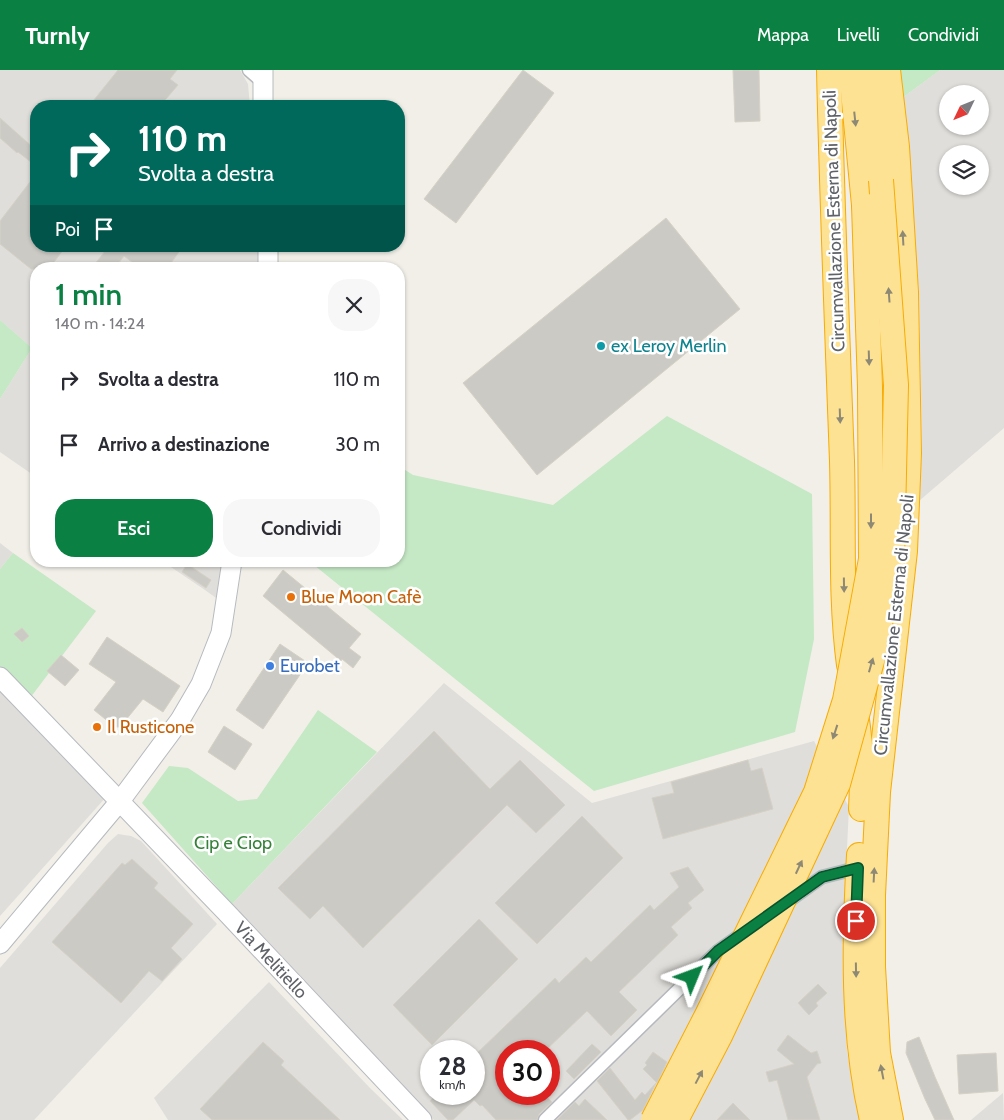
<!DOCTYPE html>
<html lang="it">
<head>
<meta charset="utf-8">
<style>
  :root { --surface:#fff; --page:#f7f7f7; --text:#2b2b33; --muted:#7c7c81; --accent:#0b8043 }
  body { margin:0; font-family:Cabin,sans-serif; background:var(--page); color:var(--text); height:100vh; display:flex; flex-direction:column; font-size:19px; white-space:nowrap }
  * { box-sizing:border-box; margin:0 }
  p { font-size:16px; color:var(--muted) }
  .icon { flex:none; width:28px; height:28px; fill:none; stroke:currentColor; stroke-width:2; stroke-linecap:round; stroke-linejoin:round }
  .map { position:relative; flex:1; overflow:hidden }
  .panel { position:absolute; left:30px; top:192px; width:375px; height:305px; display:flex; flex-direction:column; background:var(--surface); border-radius:20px; box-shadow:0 1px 4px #0004 }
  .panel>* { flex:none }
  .top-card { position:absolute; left:30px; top:30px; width:375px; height:152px; border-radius:20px; box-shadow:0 1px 4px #0004; background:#00695c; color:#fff; overflow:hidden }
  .needle { width:32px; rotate:227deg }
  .buttons { position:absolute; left:939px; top:15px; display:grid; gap:10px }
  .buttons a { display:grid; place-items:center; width:50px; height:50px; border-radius:50%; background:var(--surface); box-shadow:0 1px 4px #0004; font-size:25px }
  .speed { position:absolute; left:420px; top:970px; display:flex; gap:10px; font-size:25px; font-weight:700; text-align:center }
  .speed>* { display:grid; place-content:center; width:65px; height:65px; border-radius:50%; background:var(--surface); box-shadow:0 1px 4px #0004; line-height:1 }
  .speed small { font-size:12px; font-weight:400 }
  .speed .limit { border:8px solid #d22; background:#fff; color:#111 }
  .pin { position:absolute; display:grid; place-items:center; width:42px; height:42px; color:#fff; margin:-21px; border:2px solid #fff; border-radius:50%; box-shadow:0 1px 5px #0007 }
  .me { position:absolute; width:55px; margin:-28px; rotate:46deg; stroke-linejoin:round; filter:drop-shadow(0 0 4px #0008) }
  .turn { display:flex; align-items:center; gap:18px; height:105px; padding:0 25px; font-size:22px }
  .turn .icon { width:65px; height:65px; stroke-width:2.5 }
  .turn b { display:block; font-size:35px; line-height:42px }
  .then { display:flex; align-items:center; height:48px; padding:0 25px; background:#0003; gap:10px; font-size:19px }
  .round { display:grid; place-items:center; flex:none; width:52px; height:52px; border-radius:20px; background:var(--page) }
  .headline { display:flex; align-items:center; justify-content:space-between; height:85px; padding:0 25px }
  h1 { font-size:30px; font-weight:600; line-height:38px; color:var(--accent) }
  .cta { display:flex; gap:10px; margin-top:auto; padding:10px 25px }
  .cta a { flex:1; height:58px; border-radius:20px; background:var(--accent); color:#fff; font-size:20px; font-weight:600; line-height:58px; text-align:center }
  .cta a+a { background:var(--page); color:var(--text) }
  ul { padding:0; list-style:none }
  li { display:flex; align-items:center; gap:15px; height:65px; padding:0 25px }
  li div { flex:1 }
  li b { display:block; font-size:19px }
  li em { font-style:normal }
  header { display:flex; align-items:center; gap:30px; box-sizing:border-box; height:70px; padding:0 25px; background:var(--accent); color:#fff }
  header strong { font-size:24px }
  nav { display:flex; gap:28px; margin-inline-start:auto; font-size:18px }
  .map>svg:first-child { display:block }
  .industrial { fill:#e0deda; fill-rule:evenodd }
  .green { fill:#c5e8c5 }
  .building { fill:#cccac5; stroke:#d6d1c6 }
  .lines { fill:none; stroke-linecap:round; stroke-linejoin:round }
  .street-casing { stroke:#b5b8bc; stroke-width:15 }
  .secondary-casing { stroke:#b6babf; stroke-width:21 }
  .highway-casing { stroke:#f9ab00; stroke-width:26 }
  .street { stroke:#fff; stroke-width:12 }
  .secondary { stroke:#fff; stroke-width:19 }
  .highway { stroke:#fde293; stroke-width:24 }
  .highway-bridge-casing { stroke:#f9ab00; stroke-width:26; stroke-linecap:butt }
  .highway-bridge { stroke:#fde293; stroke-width:24 }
  .oneway { fill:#8e8975 }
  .route-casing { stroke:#07532c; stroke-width:12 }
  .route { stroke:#0b8043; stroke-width:9 }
  .culture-dot { fill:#0f9aa8; stroke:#fff; stroke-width:2 }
  .food-dot { fill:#e8710a; stroke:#fff; stroke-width:2 }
  .shop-dot { fill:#3f7fe0; stroke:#fff; stroke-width:2 }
  .labels { text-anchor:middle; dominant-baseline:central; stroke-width:5; stroke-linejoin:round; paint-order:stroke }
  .street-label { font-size:18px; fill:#5f6368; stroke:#fff }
  .culture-label { font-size:18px; fill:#0d838f; stroke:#fff; text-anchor:start }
  .food-label { font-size:18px; fill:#c56008; stroke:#fff; text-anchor:start }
  .shop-label { font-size:18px; fill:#366cbe; stroke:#fff; text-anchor:start }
  .park-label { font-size:18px; fill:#348238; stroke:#fff }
</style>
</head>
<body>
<header>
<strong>Turnly</strong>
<nav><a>Mappa</a><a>Livelli</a><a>Condividi</a></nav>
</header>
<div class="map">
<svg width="1004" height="1050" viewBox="0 0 1004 1050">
  <rect width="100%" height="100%" fill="#f1efe8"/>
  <g class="industrial">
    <polygon points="0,0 240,0 248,14 250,36 36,36 36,176 259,176 259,199 36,199 36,407 0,382 0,329 32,278 0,250"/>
    <path d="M940 0H1004V358L919 431 922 378 919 220 898 31ZM948 24H980V56H948ZM948 84H980V116H948Z"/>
    <polygon points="0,473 13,483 0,499"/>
    <polygon points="162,491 225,491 219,530 205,520"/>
    <path d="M444 613 592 733 814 671 849 737 843 860 847 981 860 1050H434L418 1035 232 834ZM431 981H474V1024H431ZM506 981H549V1024H506Z"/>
    <polygon points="0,617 106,727 0,846"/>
    <polygon points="118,764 131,766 141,771 217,854 34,1050 0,1050 0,898 108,773"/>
    <polygon points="269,912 370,1018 403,1050 168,1050 154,1028"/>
    <polygon points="1003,1023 1004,1050 971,1050"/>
  </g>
  <g class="green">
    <polygon points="895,0 940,0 898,31"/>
    <polygon points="0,250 32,278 0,329"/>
    <polygon points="667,346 812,424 814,569 795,662 594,721 309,491 399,491 399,396 413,405 553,435"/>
    <polygon points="13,483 96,541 30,628 0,597 0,499"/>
    <polygon points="318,640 377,682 232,834 142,733 169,696 188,698 238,731 257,729"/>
  </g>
  <g class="building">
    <polygon points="118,0 177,0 170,9 178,15 160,36 89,36"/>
    <polygon points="523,0 554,23 456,153 424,129"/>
    <polygon points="733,0 759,0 760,51 735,52"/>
    <polygon points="0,48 36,80 36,96 18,82 17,83 0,68"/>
    <polygon points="36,104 36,176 66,176 49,199 31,199 0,174 0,151"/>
    <polygon points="666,148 740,239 537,405 463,313"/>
    <polygon points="109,176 183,176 167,199 141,199 124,186 114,199 91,199"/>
    <polygon points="187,494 211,510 206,518 182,502"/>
    <polygon points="283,500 361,564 349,578 361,587 353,598 342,589 341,591 263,526"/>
    <polygon points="22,558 29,566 22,572 14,564"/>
    <polygon points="107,567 180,616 163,642 143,629 120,657 115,657 94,640 116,612 89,594"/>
    <polygon points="280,574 308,593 263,659 236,640"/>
    <polygon points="61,585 79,600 65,616 47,601"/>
    <polygon points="224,656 252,674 235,700 208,682"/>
    <polygon points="434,661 490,719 520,690 565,735 536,763 507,735 363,878 323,836 310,849 278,818"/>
    <polygon points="748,690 751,701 762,698 773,739 663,769 652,728 674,723 671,712"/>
    <polygon points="582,746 623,788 537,874 495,833"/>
    <polygon points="132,789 158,813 154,818 193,854 171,878 182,889 162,911 149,901 121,933 52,872 122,793 125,795"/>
    <polygon points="688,797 704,820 688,833 692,838 671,857 678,865 619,922 637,940 611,966 587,941 545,981 506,981 506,1024 544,1024 552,1032 539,1044 537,1050 496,1050 482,1035 480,1036 474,1030 453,1050 448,1050 430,1031 437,1024 474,1024 474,986 555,908 559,913 586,887 591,892 650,835 654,840 679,817 670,803"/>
    <polygon points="479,849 518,889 432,975 393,935"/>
    <polygon points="818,914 827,923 816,933 818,936 809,945 798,933"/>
    <polygon points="788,965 811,983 817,981 821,993 817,994 807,1007 820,1050 788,1050 777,1010 769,1012 766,1002 794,994 777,980"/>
    <polygon points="919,967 935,1007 954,1050 935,1050 925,1029 906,983 907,972"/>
    <polygon points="263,972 284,991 281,995 340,1050 212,1050 200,1039"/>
    <polygon points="592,974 601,982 574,1009 566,1001"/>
    <polygon points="653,982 667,992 657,1013 643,999 647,995 645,993"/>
    <polygon points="996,983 998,1021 959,1024 957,985"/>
    <polygon points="610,998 635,1030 642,1022 645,1025 656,1013 643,1040 630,1050 628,1050 597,1011"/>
    <polygon points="585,1029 607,1050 557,1050 575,1032 579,1036"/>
    <polygon points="733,1033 750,1050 717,1050"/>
  </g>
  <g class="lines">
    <g class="street-casing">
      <g id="street">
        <polyline points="249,0 263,12"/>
        <polyline points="787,832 822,807 858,798"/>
        <polyline points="545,1050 718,881 742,864"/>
      </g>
    </g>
    <g class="secondary-casing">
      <g id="secondary">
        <polyline points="263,0 263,36"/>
        <polyline points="268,199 268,176"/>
        <polyline points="0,607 226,842 422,1050"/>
        <polyline points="0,874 120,731 180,650 201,614 221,563 232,491"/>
      </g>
    </g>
    <g class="highway-casing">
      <g id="highway">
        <path d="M829 0C832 130 837 260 842 391 844 459 840 528 849 595"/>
        <polyline points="851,0 864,135"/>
        <polyline points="868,0 881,110"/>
        <polyline points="888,0 897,77 906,222 909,383 905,481 878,722 873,825 873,897 878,983 891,1050"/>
        <path d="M856 643C861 676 863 707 861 739"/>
        <path d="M859 785C854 873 852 963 872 1050"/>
      </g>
    </g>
    <use href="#street" class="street"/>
    <use href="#secondary" class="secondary"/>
    <use href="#highway" class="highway"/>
    <g class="highway-bridge-casing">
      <g id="highway-bridge">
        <polyline points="653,1050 707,945 816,722 845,630 871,489 870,317 864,135"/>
        <polyline points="676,1050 720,966 838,714 875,580 892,491 896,315 881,110"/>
      </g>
    </g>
    <use href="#highway-bridge" class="highway-bridge"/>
  </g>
  <defs><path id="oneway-solid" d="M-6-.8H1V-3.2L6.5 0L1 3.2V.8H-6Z" transform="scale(1.25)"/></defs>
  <g class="oneway">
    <use href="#oneway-solid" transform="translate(855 49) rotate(84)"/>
    <use href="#oneway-solid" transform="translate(903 168) rotate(-93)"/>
    <use href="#oneway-solid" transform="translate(889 225) rotate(-94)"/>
    <use href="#oneway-solid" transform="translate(869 288) rotate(88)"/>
    <use href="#oneway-solid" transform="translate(840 346) rotate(88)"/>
    <use href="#oneway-solid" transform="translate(871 451) rotate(90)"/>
    <use href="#oneway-solid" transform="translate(844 515) rotate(89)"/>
    <use href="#oneway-solid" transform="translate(871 595) rotate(-74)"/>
    <use href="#oneway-solid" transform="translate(835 662) rotate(108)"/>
    <use href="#oneway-solid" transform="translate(799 797) rotate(-65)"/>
    <use href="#oneway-solid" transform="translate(874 805) rotate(-87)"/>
    <use href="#oneway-solid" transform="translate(856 900) rotate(89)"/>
    <use href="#oneway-solid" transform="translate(882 1002) rotate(-101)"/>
    <use href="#oneway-solid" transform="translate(699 1007) rotate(-62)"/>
  </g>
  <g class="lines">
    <g class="route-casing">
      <polyline id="route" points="692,907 718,881 822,807 858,798 856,851"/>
    </g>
    <use href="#route" class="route"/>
  </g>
  <circle class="culture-dot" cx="601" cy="276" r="5"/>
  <g class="food-dot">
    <circle cx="291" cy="527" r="5"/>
    <circle cx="97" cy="657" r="5"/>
  </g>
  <circle class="shop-dot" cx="270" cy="596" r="5"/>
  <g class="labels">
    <g class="street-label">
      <text transform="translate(834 151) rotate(-92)">Circumvallazione Esterna di Napoli</text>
      <text transform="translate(894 555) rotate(-84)">Circumvallazione Esterna di Napoli</text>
      <text transform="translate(271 890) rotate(47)">Via Melitiello</text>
    </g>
    <g class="culture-label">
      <text x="611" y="276">ex Leroy Merlin</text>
    </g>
    <g class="food-label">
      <text x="301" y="527">Blue Moon Cafè</text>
      <text x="107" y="657">Il Rusticone</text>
    </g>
    <g class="shop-label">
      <text x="280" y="596">Eurobet</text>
    </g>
    <g class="park-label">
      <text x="233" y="773">Cip e Ciop</text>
    </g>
  </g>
</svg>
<div class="buttons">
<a><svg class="needle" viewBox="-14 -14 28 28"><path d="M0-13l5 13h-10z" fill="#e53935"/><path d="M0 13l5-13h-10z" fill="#7c7c81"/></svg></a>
<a><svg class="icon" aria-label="layers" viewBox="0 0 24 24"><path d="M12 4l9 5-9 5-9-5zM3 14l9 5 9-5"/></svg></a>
</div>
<div class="speed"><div>28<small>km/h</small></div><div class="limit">30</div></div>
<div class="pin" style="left:856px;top:851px;background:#d93025"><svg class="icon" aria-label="arrive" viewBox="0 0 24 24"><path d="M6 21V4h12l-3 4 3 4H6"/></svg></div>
<svg class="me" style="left:692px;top:907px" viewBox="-20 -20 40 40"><path d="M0-17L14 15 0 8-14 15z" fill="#0b8043" stroke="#fff" stroke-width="4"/></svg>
<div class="top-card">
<div class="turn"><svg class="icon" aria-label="right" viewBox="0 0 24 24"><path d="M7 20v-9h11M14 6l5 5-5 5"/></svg><div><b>110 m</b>Svolta a destra</div></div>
<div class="then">Poi<svg class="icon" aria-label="arrive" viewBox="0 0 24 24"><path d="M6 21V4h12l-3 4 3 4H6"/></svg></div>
</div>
<section class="panel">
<div class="headline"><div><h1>1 min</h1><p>140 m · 14:24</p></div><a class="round"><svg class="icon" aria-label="close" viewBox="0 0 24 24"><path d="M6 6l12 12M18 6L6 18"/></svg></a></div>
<ul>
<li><svg class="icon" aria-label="right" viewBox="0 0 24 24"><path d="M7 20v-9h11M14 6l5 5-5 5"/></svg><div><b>Svolta a destra</b></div><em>110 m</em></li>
<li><svg class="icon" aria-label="arrive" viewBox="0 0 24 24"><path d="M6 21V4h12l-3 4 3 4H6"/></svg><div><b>Arrivo a destinazione</b></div><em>30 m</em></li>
</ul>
<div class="cta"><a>Esci</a><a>Condividi</a></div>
</section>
</div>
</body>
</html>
